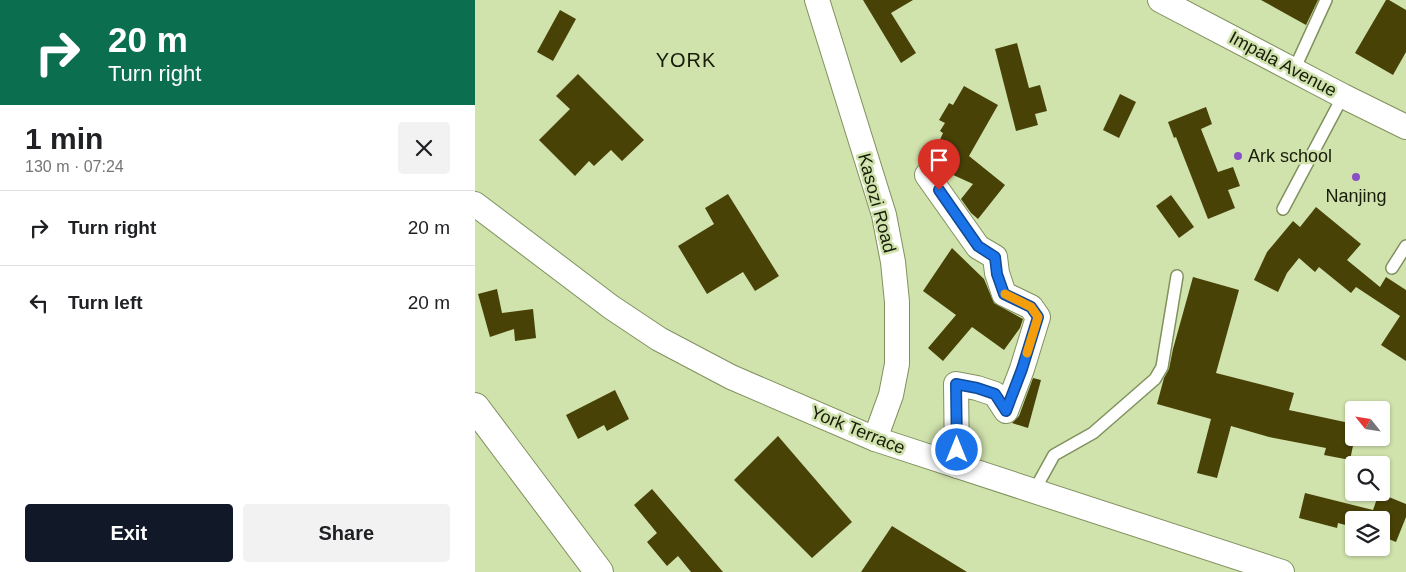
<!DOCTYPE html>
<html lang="en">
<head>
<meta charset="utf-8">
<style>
  :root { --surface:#fff; --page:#f2f2f2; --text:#202124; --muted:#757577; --line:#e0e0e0; --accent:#111827 }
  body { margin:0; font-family:Helvetica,sans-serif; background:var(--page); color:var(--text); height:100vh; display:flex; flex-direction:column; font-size:19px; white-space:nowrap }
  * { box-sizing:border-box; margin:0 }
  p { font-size:16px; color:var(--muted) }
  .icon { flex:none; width:28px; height:28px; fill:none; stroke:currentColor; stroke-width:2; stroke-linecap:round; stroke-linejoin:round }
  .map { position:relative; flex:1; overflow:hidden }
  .drawer { display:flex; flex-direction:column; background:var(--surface); width:475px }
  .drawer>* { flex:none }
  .banner { background:#0b6e4f; color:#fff; overflow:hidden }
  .needle { width:32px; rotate:300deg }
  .controls { position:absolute; left:870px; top:401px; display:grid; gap:10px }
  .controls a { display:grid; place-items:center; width:45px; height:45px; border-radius:5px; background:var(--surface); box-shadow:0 1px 4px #0004; font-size:25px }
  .pin { position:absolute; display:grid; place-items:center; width:42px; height:42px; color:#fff; margin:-51px -21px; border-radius:50% 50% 50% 0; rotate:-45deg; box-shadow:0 0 5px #0007 }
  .pin .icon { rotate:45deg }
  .me { position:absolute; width:55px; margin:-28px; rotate:0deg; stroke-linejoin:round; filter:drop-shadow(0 0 4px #0008) }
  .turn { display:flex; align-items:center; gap:18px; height:105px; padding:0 25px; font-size:22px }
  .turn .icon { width:65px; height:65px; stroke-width:2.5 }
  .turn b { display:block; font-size:35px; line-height:42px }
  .round { display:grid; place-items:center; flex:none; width:52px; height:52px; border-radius:5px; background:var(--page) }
  .summary { display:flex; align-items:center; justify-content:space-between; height:85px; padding:0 25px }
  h1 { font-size:30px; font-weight:700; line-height:38px }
  .button { display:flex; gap:10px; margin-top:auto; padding:10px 25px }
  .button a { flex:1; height:58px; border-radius:5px; background:var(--accent); color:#fff; font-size:20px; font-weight:700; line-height:58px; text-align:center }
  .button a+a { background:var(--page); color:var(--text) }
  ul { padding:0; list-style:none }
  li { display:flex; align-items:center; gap:15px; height:75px; padding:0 25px; border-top:1px solid var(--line) }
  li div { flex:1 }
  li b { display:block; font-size:19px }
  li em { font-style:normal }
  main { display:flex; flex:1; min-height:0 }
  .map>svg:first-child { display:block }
  .building { fill:#484207 }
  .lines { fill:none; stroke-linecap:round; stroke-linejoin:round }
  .lane-casing { stroke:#80915e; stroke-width:14 }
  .street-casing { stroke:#80915e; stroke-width:26 }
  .secondary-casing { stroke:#80915e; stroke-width:30 }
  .lane { stroke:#fff; stroke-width:11 }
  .street { stroke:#fff; stroke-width:24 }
  .secondary { stroke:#fff; stroke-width:28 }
  .route-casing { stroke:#114b97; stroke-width:12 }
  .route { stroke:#1a73e8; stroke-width:9 }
  .slow { stroke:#f59e0b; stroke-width:9 }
  .poi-dot { fill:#8950c6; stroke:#d1e3ad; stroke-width:2 }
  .labels { text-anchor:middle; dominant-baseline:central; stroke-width:5; stroke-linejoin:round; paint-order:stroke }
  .street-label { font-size:18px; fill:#171d09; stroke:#d1e3ad }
  .poi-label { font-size:18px; fill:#171d09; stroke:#d1e3ad; text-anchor:start }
  .quarter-label { font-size:20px; letter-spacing:1px; fill:#171d09; stroke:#d1e3ad }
</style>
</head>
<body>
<main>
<section class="drawer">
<div class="banner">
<div class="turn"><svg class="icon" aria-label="right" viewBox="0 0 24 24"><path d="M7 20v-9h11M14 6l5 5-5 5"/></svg><div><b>20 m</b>Turn right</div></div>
</div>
<div class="summary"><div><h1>1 min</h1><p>130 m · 07:24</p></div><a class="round"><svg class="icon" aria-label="close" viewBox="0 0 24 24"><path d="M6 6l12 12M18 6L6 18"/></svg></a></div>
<ul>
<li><svg class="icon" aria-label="right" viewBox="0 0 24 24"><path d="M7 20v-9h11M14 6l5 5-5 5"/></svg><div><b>Turn right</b></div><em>20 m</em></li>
<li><svg class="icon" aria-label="left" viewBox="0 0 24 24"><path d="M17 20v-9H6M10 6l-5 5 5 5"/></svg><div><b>Turn left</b></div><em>20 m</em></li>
</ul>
<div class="button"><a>Exit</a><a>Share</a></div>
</section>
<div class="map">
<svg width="931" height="572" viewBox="0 0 931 572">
  <rect width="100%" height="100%" fill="#d1e3ad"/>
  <g class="building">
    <polygon points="388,0 438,0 416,13 441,53 426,63"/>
    <polygon points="786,0 843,0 831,25"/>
    <polygon points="911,0 914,0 931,10 931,52 918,75 880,53"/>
    <polygon points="85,10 101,19 78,61 62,52"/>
    <polygon points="542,43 554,88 565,85 572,111 560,114 563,125 541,131 520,49"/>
    <polygon points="103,74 169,140 147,161 136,150 119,166 114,161 100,176 64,140 95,109 81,96"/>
    <polygon points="489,86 523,105 494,156 530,185 503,219 496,213 486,199 498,184 465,169 455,162 468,133 465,131 470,123 464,120 474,103 478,105"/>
    <polygon points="645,94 661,102 644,138 628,130"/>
    <polygon points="731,107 737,124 726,129 743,172 758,167 765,186 753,190 760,208 733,219 701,137 699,138 693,122"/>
    <polygon points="253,194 304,276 280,291 268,272 232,294 203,246 239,224 230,208"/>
    <polygon points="696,195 719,227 704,238 681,206"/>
    <polygon points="841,207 886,244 872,260 905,287 911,277 931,290 931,361 906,345 925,316 881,287 876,293 844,267 840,272 824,258 812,273 803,292 779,280 792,252 818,221 825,227"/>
    <polygon points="477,248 509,279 519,303 548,319 545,328 529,350 497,327 468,361 453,348 481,315 448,291"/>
    <polygon points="718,277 764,290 741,373 819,393 814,410 879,424 879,441 875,460 849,455 851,448 794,437 756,426 742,478 722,473 736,419 682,404 689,378 694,369 698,349"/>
    <polygon points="22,289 27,313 58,309 61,338 40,341 39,329 15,337 3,294"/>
    <polygon points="558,378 566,380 553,428 537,423 544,416"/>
    <polygon points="140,390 154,419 132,431 129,425 103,439 91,415"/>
    <polygon points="303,436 377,522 337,558 259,480"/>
    <polygon points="177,489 248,572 216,572 203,556 192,566 172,542 182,533 159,505"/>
    <polygon points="830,493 898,510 904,493 931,504 931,517 921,542 906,536 906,520 875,520 874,526 863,523 862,528 824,518"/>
    <polygon points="417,526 492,572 386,572"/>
  </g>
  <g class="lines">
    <g class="lane-casing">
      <g id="lane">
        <polyline points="819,70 851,0"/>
        <polyline points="808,209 868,96"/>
        <polyline points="917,268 931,246"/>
        <polyline points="559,491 579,455 618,433 680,379 687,367 702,276"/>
      </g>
    </g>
    <g class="street-casing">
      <g id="street">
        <polyline points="342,0 409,215 418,262 422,302 422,364 416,395 400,439"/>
        <polyline points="685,0 868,96 931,127"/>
        <polyline points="452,175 503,247 520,257 522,273 529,294 556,307 563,317 547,369 531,411 520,394 502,388 481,384 482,466"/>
        <polyline points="0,204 136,307 184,339 256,377 400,439 807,572"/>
      </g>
    </g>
    <g class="secondary-casing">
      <polyline id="secondary" points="0,407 124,572"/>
    </g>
    <use href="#lane" class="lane"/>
    <use href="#street" class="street"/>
    <use href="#secondary" class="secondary"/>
  </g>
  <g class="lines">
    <g class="route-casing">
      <polyline id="route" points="464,190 503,246 520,257 522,274 529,294 556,307 563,317 547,369 531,411 520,394 502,388 481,384 482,450"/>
    </g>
    <use href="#route" class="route"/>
    <polyline class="slow" points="530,294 556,307 563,317 552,353"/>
  </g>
  <g class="poi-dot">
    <circle cx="763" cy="156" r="5"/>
    <circle cx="881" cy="177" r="5"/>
  </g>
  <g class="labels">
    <g class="street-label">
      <text transform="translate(808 64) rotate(28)">Impala Avenue</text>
      <text transform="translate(402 203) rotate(75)">Kasozi Road</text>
      <text transform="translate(383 430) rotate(22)">York Terrace</text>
    </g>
    <g class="poi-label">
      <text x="773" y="156">Ark school</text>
      <text x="881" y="196" text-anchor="middle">Nanjing</text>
    </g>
    <g class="quarter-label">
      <text x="211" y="60">YORK</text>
    </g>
  </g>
</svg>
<div class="controls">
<a><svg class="needle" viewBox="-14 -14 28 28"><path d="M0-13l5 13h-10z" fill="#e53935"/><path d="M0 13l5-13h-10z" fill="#757577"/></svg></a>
<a><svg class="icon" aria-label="search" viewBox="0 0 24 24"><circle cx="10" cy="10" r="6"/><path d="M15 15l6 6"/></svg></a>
<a><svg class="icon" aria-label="layers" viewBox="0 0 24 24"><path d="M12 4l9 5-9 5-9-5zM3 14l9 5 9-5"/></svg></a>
</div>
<div class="pin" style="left:464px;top:190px;background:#d93025"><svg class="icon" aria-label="arrive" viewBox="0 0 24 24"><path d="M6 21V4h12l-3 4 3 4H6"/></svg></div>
<svg class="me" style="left:482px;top:450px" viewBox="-20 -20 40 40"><circle r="17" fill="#1a73e8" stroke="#fff" stroke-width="3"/><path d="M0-11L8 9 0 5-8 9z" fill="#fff"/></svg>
</div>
</main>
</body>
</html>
